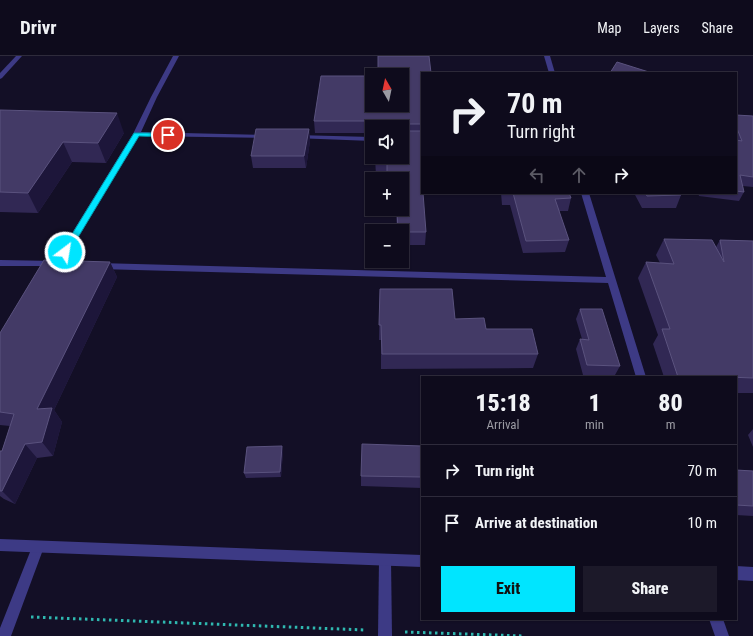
<!DOCTYPE html>
<html lang="en">
<head>
<meta charset="utf-8">
<style>
  :root { --surface:#0e0b1c; --page:#1c1929; --text:#f1f3f6; --muted:#9b9ba3; --line:#2e2b3b; --accent:#00e5ff }
  body { margin:0; font-family:"Roboto Condensed",sans-serif; background:var(--page); color:var(--text); height:100vh; display:flex; flex-direction:column; font-size:15px; white-space:nowrap }
  * { box-sizing:border-box; margin:0 }
  p { font-size:13px; color:var(--muted) }
  .icon { flex:none; width:22px; height:22px; fill:none; stroke:currentColor; stroke-width:2; stroke-linecap:round; stroke-linejoin:round }
  .map { position:relative; flex:1; overflow:hidden }
  .details { position:absolute; left:421px; top:320px; width:316px; height:244px; display:flex; flex-direction:column; background:var(--surface); border-radius:0px; box-shadow:0 1px 3px #0004,0 0 0 1px var(--line) }
  .details>* { flex:none }
  .guide { position:absolute; left:421px; top:16px; width:316px; height:122px; border-radius:0px; box-shadow:0 1px 3px #0004,0 0 0 1px var(--line); background:#0e0b1c; color:var(--text); overflow:hidden }
  .needle { width:26px; rotate:351deg }
  .fabs { position:absolute; left:365px; top:12px; display:grid; gap:8px }
  .fabs a { display:grid; place-items:center; width:44px; height:44px; border-radius:0px; background:var(--surface); box-shadow:0 1px 3px #0004,0 0 0 1px var(--line); font-size:20px }
  .pin { position:absolute; display:grid; place-items:center; width:34px; height:34px; color:#fff; margin:-17px; border:2px solid #fff; border-radius:50%; box-shadow:0 1px 4px #0007 }
  .me { position:absolute; width:44px; margin:-22px; rotate:31deg; stroke-linejoin:round; filter:drop-shadow(0 0 3px #0008) }
  .turn { display:flex; align-items:center; gap:14px; height:84px; padding:0 20px; font-size:18px }
  .turn .icon { width:52px; height:52px; stroke-width:2.5 }
  .turn b { display:block; font-size:28px; line-height:34px }
  .lanes { display:flex; align-items:center; height:38px; padding:0 20px; background:#0003; justify-content:center; gap:20px; direction:ltr }
  .lanes .off { opacity:.35 }
  .eta { display:flex; justify-content:space-evenly; align-items:center; height:68px; text-align:center }
  .eta b { font-size:24px; font-weight:800; line-height:28px }
  .primary-button { display:flex; gap:8px; margin-top:auto; padding:8px 20px }
  .primary-button a { flex:1; height:46px; border-radius:0px; background:var(--accent); color:#111; font-size:16px; font-weight:800; line-height:46px; text-align:center }
  .primary-button a+a { background:var(--page); color:var(--text) }
  ul { padding:0; list-style:none }
  li { display:flex; align-items:center; gap:12px; height:52px; padding:0 20px; border-top:1px solid var(--line) }
  li div { flex:1 }
  li b { display:block; font-size:15px }
  li em { font-style:normal }
  header { display:flex; align-items:center; gap:24px; box-sizing:border-box; height:56px; padding:0 20px; background:var(--surface); border-bottom:1px solid var(--line) }
  header strong { font-size:19px }
  nav { display:flex; gap:22px; margin-inline-start:auto; font-size:14px }
  .map>svg:first-child { display:block }
  .lines { fill:none; stroke-linecap:round; stroke-linejoin:round }
  .path { stroke:#2fb8b0; stroke-width:3; stroke-dasharray:2.5 3.5; stroke-linecap:butt }
  .minor { fill:#3d3a85; fill-rule:evenodd }
  .tertiary { fill:#3d3a85; fill-rule:evenodd }
  .wall { fill:#312854 }
  .shaded-wall { fill:#1d163a }
  .building { fill:#433a66; stroke:#5a527e }
  .route { fill:#00e5ff; stroke:#0095a6 }
</style>
</head>
<body>
<header>
<strong>Drivr</strong>
<nav><a>Map</a><a>Layers</a><a>Share</a></nav>
</header>
<div class="map">
<svg width="753" height="580" viewBox="0 0 753 580">
  <rect width="100%" height="100%" fill="#130f26"/>
  <g class="lines">
    <g class="path">
      <polyline points="31,561 366,574"/>
      <polyline points="405,576 524,580"/>
    </g>
    <g class="minor">
      <polygon points="16,0 22,0 2,22 0,23 0,17"/>
      <polygon points="173,0 179,0 157,41 141,76 268,79 272,81 270,82 139,80 61,210 0,210 0,204 55,205 133,78 151,41"/>
      <polygon points="544,0 550,0 555,17 549,17"/>
      <polygon points="296,79 372,81 372,85 294,82 292,81"/>
      <polygon points="581,137 589,137 646,321 636,321 608,227 99,213 95,210 99,207 606,221"/>
      <polygon points="38,485 43,487 44,491 11,580 0,580 0,572 32,491 33,487"/>
      <polygon points="385,498 390,499 391,504 392,580 378,580 379,504 380,499"/>
      <polygon points="709,563 723,563 729,580 715,580"/>
    </g>
    <g class="tertiary">
      <polygon points="0,483 422,499 422,511 0,495"/>
      <polygon points="736,510 753,511 753,525 736,524"/>
    </g>
  </g>
  <g class="wall">
    <polygon points="422,17 422,137 426,176 425,189 402,189 402,175 397,175 396,154 386,154 386,153 402,153 387,120 376,120 375,101 402,71 372,71 372,77 315,77 314,65 372,49"/>
    <polygon points="0,54 124,77 106,107 72,106 38,157 0,156"/>
    <polygon points="736,59 753,60 753,131 743,130 744,136 739,145 699,140 698,137 736,137"/>
    <polygon points="309,73 310,85 306,112 253,112 251,100"/>
    <polygon points="501,137 569,137 571,142 568,155 559,155 569,184 565,196 523,197 510,149 502,149"/>
    <polygon points="634,137 680,137 681,139 676,152 642,152"/>
    <polygon points="664,183 716,191 720,184 753,185 753,337 736,337 736,321 664,321 653,288 658,279 638,222 646,206 660,207 656,199"/>
    <polygon points="110,206 117,221 54,354 62,366 53,400 37,402 15,448 4,443 0,440 0,395 2,395 10,370 0,369 0,277"/>
    <polygon points="380,233 455,263 486,273 538,298 533,312 381,313 381,284 379,284"/>
    <polygon points="580,253 620,310 615,319 583,319 576,293 580,283 582,283 576,263"/>
    <polygon points="753,373 753,391 748,379"/>
    <polygon points="422,390 422,432 361,430 361,420"/>
    <polygon points="283,396 281,421 246,422 244,417"/>
    <polygon points="736,414 753,415 753,460 736,459"/>
  </g>
  <g class="shaded-wall">
    <polygon points="117,57 124,77 106,107 98,87"/>
    <polygon points="309,73 310,85 306,112 304,100"/>
    <polygon points="63,86 72,106 38,157 28,137"/>
    <polygon points="110,206 117,221 54,354 62,366 53,400 42,386 37,353"/>
    <polygon points="25,388 37,402 15,448 2,435"/>
    <polygon points="282,390 283,396 281,421 280,416"/>
  </g>
  <g class="building">
    <polygon points="378,0 429,0 431,17 422,17 422,68 402,68 401,70 401,71 375,71 375,65 314,65 321,20 372,20 372,49 402,49 402,19 378,19"/>
    <polygon points="617,6 652,17 610,17"/>
    <polygon points="0,54 117,57 98,87 63,86 28,137 0,136"/>
    <polygon points="736,59 753,60 753,121 740,119 744,136 736,135 736,84 742,85 736,70"/>
    <polygon points="256,73 309,73 304,100 251,100"/>
    <polygon points="402,75 422,75 422,137 423,137 426,176 402,176 402,175 398,175 397,153 402,153 402,123 387,123 387,108 376,108 376,101 402,101"/>
    <polygon points="513,137 569,137 571,142 555,143 569,184 526,185"/>
    <polygon points="645,137 680,137 681,139 647,140"/>
    <polygon points="664,183 712,184 724,206 720,184 753,185 753,322 703,320 703,321 678,321 662,273 670,273 646,206 674,208"/>
    <polygon points="44,204 110,206 37,353 52,352 42,386 25,388 2,435 0,435 0,395 2,395 14,358 0,356 0,277"/>
    <polygon points="380,233 452,233 455,263 484,262 486,273 532,273 538,298 382,298 381,269 379,269"/>
    <polygon points="580,253 602,253 620,310 587,309 580,283 589,284"/>
    <polygon points="362,388 422,390 422,421 361,420"/>
    <polygon points="282,390 280,416 244,417 247,391"/>
    <polygon points="736,414 753,415 753,450 736,449"/>
  </g>
  <polygon class="route" points="134,77 168,77 171,79 168,81 139,80 68,198 62,198 61,196"/>
</svg>
<div class="fabs">
<a><svg class="needle" viewBox="-14 -14 28 28"><path d="M0-13l5 13h-10z" fill="#e53935"/><path d="M0 13l5-13h-10z" fill="#9b9ba3"/></svg></a>
<a><svg class="icon" aria-label="sound" viewBox="0 0 24 24"><path d="M4 9h4l5-4v14l-5-4H4zM17 9q2 3 0 6"/></svg></a>
<a>+</a>
<a>−</a>
</div>
<div class="pin" style="left:168px;top:79px;background:#d93025"><svg class="icon" aria-label="arrive" viewBox="0 0 24 24"><path d="M6 21V4h12l-3 4 3 4H6"/></svg></div>
<svg class="me" style="left:65px;top:196px" viewBox="-20 -20 40 40"><circle r="17" fill="#00e5ff" stroke="#fff" stroke-width="3"/><path d="M0-11L8 9 0 5-8 9z" fill="#fff"/></svg>
<div class="guide">
<div class="turn"><svg class="icon" aria-label="right" viewBox="0 0 24 24"><path d="M7 20v-9h11M14 6l5 5-5 5"/></svg><div><b>70 m</b>Turn right</div></div>
<div class="lanes"><svg class="icon off" aria-label="left" viewBox="0 0 24 24"><path d="M17 20v-9H6M10 6l-5 5 5 5"/></svg><svg class="icon off" aria-label="ahead" viewBox="0 0 24 24"><path d="M12 20V5M6 11l6-6 6 6"/></svg><svg class="icon" aria-label="right" viewBox="0 0 24 24"><path d="M7 20v-9h11M14 6l5 5-5 5"/></svg></div>
</div>
<section class="details">
<div class="eta">
<div><b>15:18</b><p>Arrival</p></div>
<div><b>1</b><p>min</p></div>
<div><b>80</b><p>m</p></div>
</div>
<ul>
<li><svg class="icon" aria-label="right" viewBox="0 0 24 24"><path d="M7 20v-9h11M14 6l5 5-5 5"/></svg><div><b>Turn right</b></div><em>70 m</em></li>
<li><svg class="icon" aria-label="arrive" viewBox="0 0 24 24"><path d="M6 21V4h12l-3 4 3 4H6"/></svg><div><b>Arrive at destination</b></div><em>10 m</em></li>
</ul>
<div class="primary-button"><a>Exit</a><a>Share</a></div>
</section>
</div>
</body>
</html>
